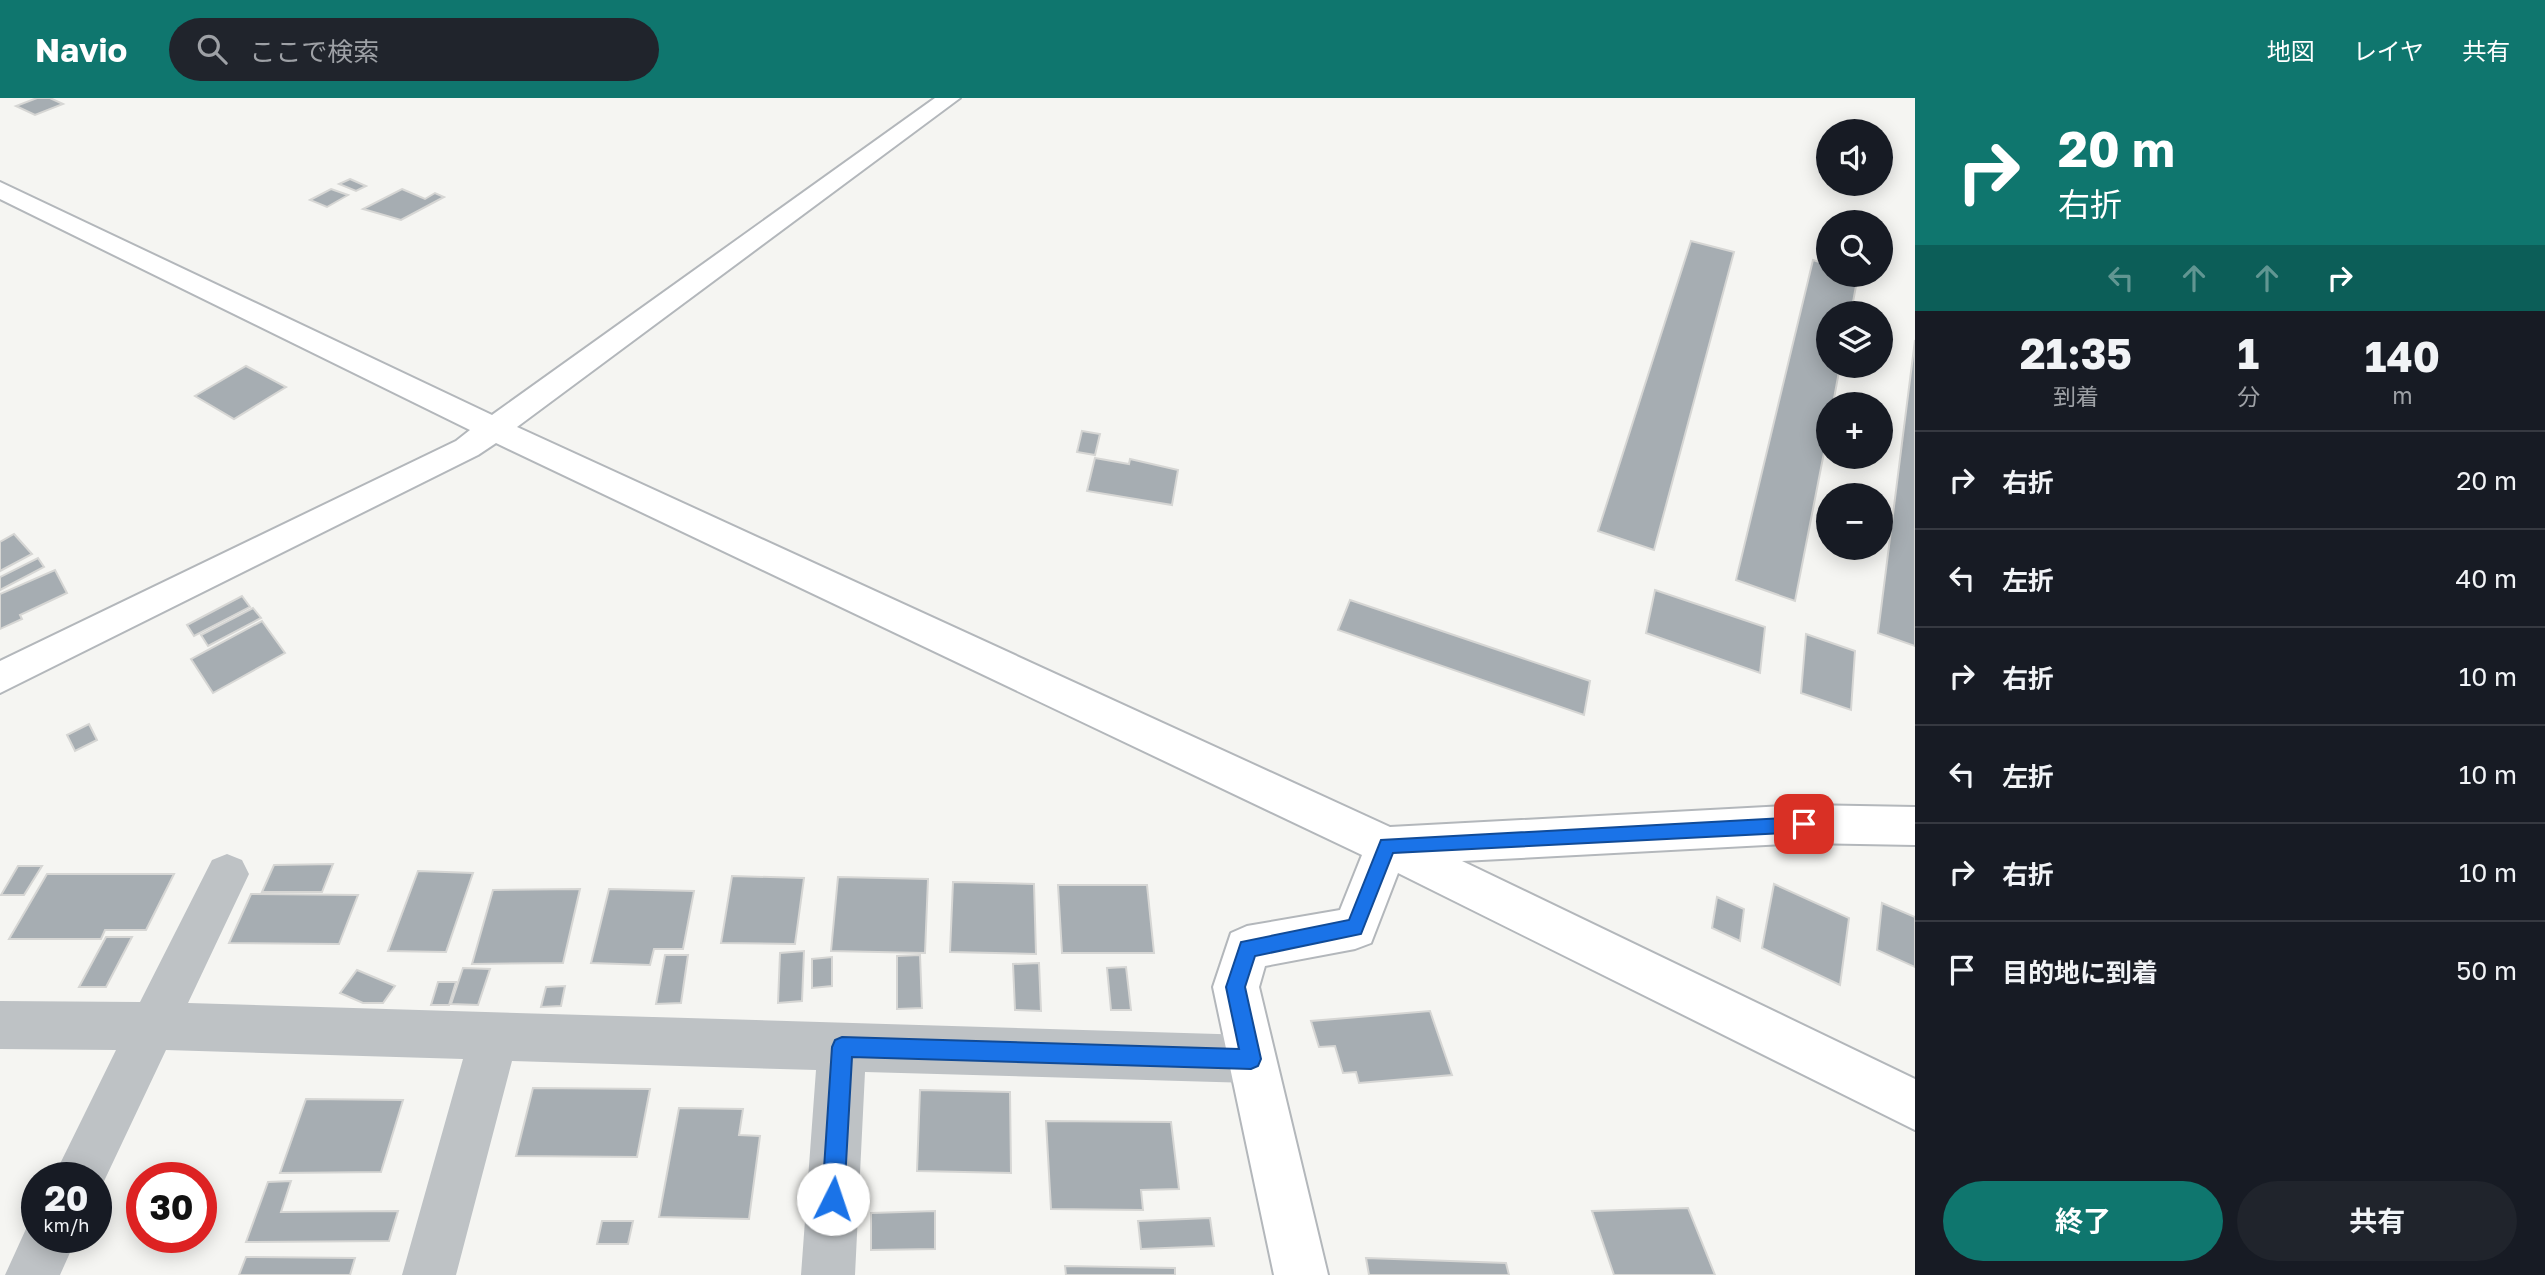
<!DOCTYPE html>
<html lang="ja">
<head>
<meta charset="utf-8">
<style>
  :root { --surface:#171b24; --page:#20242c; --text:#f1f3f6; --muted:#9ea1a6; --line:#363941; --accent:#0f766e }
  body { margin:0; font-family:"Golos Text","Noto Sans JP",sans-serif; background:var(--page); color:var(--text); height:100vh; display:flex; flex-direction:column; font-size:26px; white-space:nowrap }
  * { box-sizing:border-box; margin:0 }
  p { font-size:23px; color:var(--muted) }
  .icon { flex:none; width:38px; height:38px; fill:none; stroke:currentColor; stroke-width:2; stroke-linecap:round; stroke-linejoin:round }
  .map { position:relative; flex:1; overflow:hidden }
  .side { display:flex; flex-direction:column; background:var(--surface); width:630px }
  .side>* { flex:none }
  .guide { background:#0f766e; color:#fff; overflow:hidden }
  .buttons { position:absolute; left:1816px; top:21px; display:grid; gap:14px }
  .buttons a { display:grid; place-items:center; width:77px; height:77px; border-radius:50%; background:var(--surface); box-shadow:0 4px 18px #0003; font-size:35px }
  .speed { position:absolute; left:21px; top:1064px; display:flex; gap:14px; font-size:35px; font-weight:700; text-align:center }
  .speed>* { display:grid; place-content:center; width:91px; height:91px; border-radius:50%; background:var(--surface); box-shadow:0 4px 18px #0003; line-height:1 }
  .speed small { font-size:18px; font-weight:400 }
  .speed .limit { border:10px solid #d22; background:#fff; color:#111 }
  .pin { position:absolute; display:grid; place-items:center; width:60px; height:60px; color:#fff; margin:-30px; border-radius:14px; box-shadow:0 4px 10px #0006 }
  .me { position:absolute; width:77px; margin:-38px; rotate:4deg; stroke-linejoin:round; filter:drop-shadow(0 0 5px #0008) }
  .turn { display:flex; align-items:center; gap:24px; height:147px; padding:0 28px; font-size:32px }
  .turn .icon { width:91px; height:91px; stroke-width:2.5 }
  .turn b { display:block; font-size:49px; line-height:60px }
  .lanes { display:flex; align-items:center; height:66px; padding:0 28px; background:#0003; justify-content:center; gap:35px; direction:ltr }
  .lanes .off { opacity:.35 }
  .eta { display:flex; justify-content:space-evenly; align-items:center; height:119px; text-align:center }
  .eta b { font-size:42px; font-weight:700; line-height:49px }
  .cta { display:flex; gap:14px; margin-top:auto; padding:14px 28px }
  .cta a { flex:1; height:80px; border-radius:42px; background:var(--accent); color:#fff; font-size:28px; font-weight:700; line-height:80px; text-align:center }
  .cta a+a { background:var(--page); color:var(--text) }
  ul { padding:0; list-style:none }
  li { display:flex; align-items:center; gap:21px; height:98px; padding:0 28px; border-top:2px solid var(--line) }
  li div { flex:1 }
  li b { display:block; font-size:26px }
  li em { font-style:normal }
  header { display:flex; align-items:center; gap:42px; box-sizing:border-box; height:98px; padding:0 35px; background:var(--accent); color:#fff }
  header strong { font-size:33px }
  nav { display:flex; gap:38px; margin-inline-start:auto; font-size:24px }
  .search { width:490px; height:63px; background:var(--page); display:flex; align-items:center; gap:18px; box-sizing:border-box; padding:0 24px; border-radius:38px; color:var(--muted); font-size:26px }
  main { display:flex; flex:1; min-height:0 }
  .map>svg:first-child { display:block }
  .building { fill:#a6adb2; stroke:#d6d6d4; stroke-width:2 }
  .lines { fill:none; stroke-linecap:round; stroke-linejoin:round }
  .secondary-casing { stroke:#b3b7bb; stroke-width:4 }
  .street { fill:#bec2c5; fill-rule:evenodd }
  .secondary { fill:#fff; fill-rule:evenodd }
  .route { fill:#1a73e8; stroke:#114b97; stroke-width:2 }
</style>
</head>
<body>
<header>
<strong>Navio</strong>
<div class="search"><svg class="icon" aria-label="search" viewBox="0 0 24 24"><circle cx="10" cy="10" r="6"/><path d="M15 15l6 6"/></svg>ここで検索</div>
<nav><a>地図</a><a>レイヤ</a><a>共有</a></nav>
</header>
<main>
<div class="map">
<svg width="1915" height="1177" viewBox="0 0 1915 1177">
  <rect width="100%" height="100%" fill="#f5f5f2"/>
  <g class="building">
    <polygon points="37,0 50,0 63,6 35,17 16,8"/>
    <polygon points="350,81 366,88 356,93 339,86"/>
    <polygon points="331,91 348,97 327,109 310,102"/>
    <polygon points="402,91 425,101 435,95 444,99 401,122 363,111"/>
    <polygon points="1691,143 1734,154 1654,452 1598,433"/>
    <polygon points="1813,162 1829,167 1829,177 1858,177 1851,215 1829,215 1829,268 1840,268 1833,306 1829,306 1829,329 1795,503 1736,482"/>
    <polygon points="1915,242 1915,548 1878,535"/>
    <polygon points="246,268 286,289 234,321 195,298"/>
    <polygon points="1082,333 1100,336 1095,357 1077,354"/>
    <polygon points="1095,360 1129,366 1130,361 1178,372 1172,407 1087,393"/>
    <polygon points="14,436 32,456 0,473 0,444"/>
    <polygon points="38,460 44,469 0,492 0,479"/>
    <polygon points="55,472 67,495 20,517 22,521 0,531 0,496"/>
    <polygon points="1655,492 1765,529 1760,575 1646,535"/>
    <polygon points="242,498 250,509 194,538 187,527"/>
    <polygon points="1350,502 1590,583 1584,617 1338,532"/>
    <polygon points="253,510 261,520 208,548 201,537"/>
    <polygon points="262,523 285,555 213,595 191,561"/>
    <polygon points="1806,536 1855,553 1851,612 1801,595"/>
    <polygon points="89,626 97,642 75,653 67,637"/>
    <polygon points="333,766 322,794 262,794 274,767"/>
    <polygon points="18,768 42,768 24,797 1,797"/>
    <polygon points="418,773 473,775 446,854 388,853"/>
    <polygon points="47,776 174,776 146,832 105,832 101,841 9,841"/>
    <polygon points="732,778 804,780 795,846 721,845"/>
    <polygon points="838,779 928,781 925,855 831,853"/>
    <polygon points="953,784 1034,786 1036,856 950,854"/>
    <polygon points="1774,786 1849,820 1840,887 1762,850"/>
    <polygon points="1058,787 1147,787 1154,855 1062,855"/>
    <polygon points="580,791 563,865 472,866 493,792"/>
    <polygon points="609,791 694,793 683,851 654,851 650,867 591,865"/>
    <polygon points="251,796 358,797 339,846 229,845"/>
    <polygon points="1717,799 1744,811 1740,843 1712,830"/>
    <polygon points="1882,805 1915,819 1915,869 1877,852"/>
    <polygon points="106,839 132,839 106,889 79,889"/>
    <polygon points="804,853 802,903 778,905 780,855"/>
    <polygon points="665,857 688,857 681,905 656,906"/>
    <polygon points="920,857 922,910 897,911 897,858"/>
    <polygon points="832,859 832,888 812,890 812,861"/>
    <polygon points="1039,865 1041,913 1015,912 1013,866"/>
    <polygon points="1126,869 1131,912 1111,912 1107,870"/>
    <polygon points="463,870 490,871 478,907 451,906"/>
    <polygon points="357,872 395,888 383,905 363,905 340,895"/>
    <polygon points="438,884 456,884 449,907 431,907"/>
    <polygon points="565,888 561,908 541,909 546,889"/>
    <polygon points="1430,913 1452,977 1359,985 1356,974 1343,975 1335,948 1319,949 1311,923"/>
    <polygon points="533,990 650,991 637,1059 516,1058"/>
    <polygon points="920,992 1010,994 1011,1075 917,1073"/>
    <polygon points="306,1001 403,1002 381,1074 280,1075"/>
    <polygon points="679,1010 743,1011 739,1037 760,1038 749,1121 659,1119"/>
    <polygon points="1046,1023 1171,1024 1179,1091 1141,1092 1143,1112 1051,1111"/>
    <polygon points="291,1083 281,1114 398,1113 389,1143 246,1144 268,1084"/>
    <polygon points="1688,1110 1715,1177 1614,1177 1592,1113"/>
    <polygon points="935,1113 935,1151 871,1152 871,1115"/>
    <polygon points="1210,1120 1214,1148 1141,1151 1138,1123"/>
    <polygon points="602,1123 633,1123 628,1146 597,1146"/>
    <polygon points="246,1159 355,1160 350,1177 239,1177"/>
    <polygon points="1366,1160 1506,1165 1509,1177 1369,1177"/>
    <polygon points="1065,1168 1175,1170 1175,1177 1066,1177"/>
  </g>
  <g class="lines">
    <g class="secondary-casing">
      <polygon id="secondary" points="935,0 960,0 517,329 1390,729 1804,707 1915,709 1915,747 1804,745 1462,763 1915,981 1915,1032 1398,775 1371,845 1355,851 1265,868 1259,889 1328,1177 1274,1177 1213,889 1231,835 1247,828 1340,812 1362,757 496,345 478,357 0,595 0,563 456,343 470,332 0,101 0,84 492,317"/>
    </g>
    <g class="street">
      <polygon points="227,756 242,762 249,776 188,905 1251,937 1268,944 1275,961 1268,978 1251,985 865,974 855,1177 801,1177 816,972 512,963 456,1177 402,1177 463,961 166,952 97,1098 96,1080 53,1080 116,952 0,951 0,903 140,904 212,762"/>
      <polygon points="37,1118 37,1139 77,1139 60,1177 5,1177 31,1120"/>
    </g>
    <use href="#secondary" class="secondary"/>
  </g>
  <polygon class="route" points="1804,719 1812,726 1804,734 1393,755 1361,836 1255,858 1245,889 1261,961 1258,968 1251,971 852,959 844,1101 841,1109 833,1112 825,1109 822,1101 832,949 835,942 842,939 1239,951 1226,889 1241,844 1349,822 1381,742"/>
</svg>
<div class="buttons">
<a><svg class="icon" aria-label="sound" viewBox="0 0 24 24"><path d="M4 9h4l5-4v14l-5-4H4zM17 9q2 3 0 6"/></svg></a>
<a><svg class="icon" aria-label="search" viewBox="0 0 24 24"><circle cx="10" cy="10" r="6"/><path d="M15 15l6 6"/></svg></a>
<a><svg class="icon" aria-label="layers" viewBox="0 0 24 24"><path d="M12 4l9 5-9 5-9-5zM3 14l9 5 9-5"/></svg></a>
<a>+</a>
<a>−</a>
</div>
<div class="speed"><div>20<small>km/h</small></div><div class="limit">30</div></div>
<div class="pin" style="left:1804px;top:726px;background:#d93025"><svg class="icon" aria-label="arrive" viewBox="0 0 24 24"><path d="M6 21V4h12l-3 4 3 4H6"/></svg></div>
<svg class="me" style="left:833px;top:1101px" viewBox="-20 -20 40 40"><circle r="19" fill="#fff"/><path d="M0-13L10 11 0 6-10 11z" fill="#1a73e8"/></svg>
</div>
<section class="side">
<div class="guide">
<div class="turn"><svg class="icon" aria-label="right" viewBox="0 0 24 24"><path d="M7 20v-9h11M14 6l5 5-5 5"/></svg><div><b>20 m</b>右折</div></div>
<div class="lanes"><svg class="icon off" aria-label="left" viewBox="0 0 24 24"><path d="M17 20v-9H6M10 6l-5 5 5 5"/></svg><svg class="icon off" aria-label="ahead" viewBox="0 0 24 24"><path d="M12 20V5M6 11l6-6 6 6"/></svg><svg class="icon off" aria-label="ahead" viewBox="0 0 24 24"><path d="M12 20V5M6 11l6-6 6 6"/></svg><svg class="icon" aria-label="right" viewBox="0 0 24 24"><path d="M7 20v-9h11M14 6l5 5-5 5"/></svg></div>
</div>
<div class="eta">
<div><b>21:35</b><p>到着</p></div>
<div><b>1</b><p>分</p></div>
<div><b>140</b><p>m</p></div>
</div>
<ul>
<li><svg class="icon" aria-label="right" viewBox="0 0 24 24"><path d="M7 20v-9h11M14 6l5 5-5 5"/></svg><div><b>右折</b></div><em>20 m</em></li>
<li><svg class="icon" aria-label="left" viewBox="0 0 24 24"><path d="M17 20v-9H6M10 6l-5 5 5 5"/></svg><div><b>左折</b></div><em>40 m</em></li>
<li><svg class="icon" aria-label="right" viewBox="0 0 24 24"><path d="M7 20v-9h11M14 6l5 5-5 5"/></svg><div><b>右折</b></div><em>10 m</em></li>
<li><svg class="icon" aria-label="left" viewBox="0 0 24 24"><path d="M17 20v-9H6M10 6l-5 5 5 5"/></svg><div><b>左折</b></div><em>10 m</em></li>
<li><svg class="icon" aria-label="right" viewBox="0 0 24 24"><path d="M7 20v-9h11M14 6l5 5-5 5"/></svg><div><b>右折</b></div><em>10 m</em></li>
<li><svg class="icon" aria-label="arrive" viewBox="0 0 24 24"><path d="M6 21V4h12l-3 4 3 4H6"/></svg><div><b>目的地に到着</b></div><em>50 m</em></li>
</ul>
<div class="cta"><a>終了</a><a>共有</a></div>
</section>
</main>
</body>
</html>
